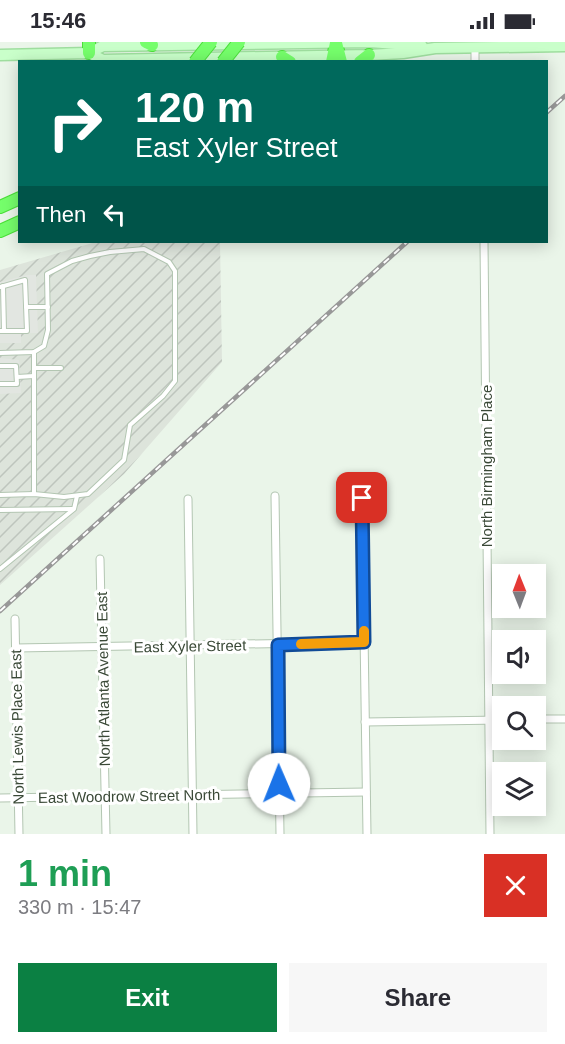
<!DOCTYPE html>
<html lang="en">
<head>
<meta charset="utf-8">
<style>
  :root { --surface:#fff; --page:#f7f7f7; --text:#2b2b33; --muted:#7c7c81; --accent:#0b8043 }
  body { margin:0; font-family:Helvetica,sans-serif; background:var(--page); color:var(--text); height:100vh; display:flex; flex-direction:column; font-size:22px; white-space:nowrap }
  * { box-sizing:border-box; margin:0 }
  p { font-size:20px; color:var(--muted) }
  .icon { flex:none; width:33px; height:33px; fill:none; stroke:currentColor; stroke-width:2; stroke-linecap:round; stroke-linejoin:round }
  .map { position:relative; height:792px; overflow:hidden }
  .details { display:flex; flex-direction:column; background:var(--surface); flex:1 }
  .details>* { flex:none }
  .guide { position:absolute; left:18px; top:18px; width:530px; height:183px; border-radius:0px; box-shadow:0 3px 15px #0003; background:#00695c; color:#fff; overflow:hidden }
  .needle { width:39px; rotate:359deg }
  .fabs { position:absolute; left:492px; top:522px; display:grid; gap:12px }
  .fabs a { display:grid; place-items:center; width:54px; height:54px; border-radius:0px; background:var(--surface); box-shadow:0 3px 15px #0003; font-size:30px }
  .pin { position:absolute; display:grid; place-items:center; width:51px; height:51px; color:#fff; margin:-26px; border-radius:12px; box-shadow:0 3px 9px #0006 }
  .me { position:absolute; width:66px; margin:-33px; rotate:359deg; stroke-linejoin:round; filter:drop-shadow(0 0 4px #0008) }
  .turn { display:flex; align-items:center; gap:21px; height:126px; padding:0 18px; font-size:27px }
  .turn .icon { width:78px; height:78px; stroke-width:2.5 }
  .turn b { display:block; font-size:42px; line-height:51px }
  .then { display:flex; align-items:center; height:57px; padding:0 18px; background:#0003; gap:12px; font-size:22px }
  .round { display:grid; place-items:center; flex:none; width:63px; height:63px; border-radius:0px; background:var(--page) }
  .summary { display:flex; align-items:center; justify-content:space-between; height:102px; padding:0 18px }
  h1 { font-size:36px; font-weight:700; line-height:45px; color:#1e9e55 }
  .action { display:flex; gap:12px; margin-top:auto; padding:12px 18px }
  .action a { flex:1; height:69px; border-radius:0px; background:var(--accent); color:#fff; font-size:24px; font-weight:700; line-height:69px; text-align:center }
  .action a+a { background:var(--page); color:var(--text) }
  .status { display:flex; justify-content:space-between; align-items:center; height:42px; padding:0 30px; background:var(--surface); direction:ltr }
  .status svg { height:16px; fill:currentColor }
  .map>svg:first-child { display:block }
  .industrial { fill:url(#industrial-furrows) }
  .parking { fill:#e2e6e1 }
  .lines { fill:none; stroke-linecap:round; stroke-linejoin:round }
  .service-casing { stroke:#b3c6b2; stroke-width:6 }
  .minor-casing { stroke:#b3c6b2; stroke-width:9 }
  .secondary-casing { stroke:#9fde9f; stroke-width:13 }
  .motorway-casing { stroke:#4bdf39; stroke-width:14 }
  .service { stroke:#fff; stroke-width:4 }
  .minor { stroke:#fff; stroke-width:7 }
  .secondary { stroke:#c9ffca; stroke-width:10 }
  .motorway { stroke:#75fe6b; stroke-width:12 }
  .rail-casing { stroke:#989898; stroke-width:4.5 }
  .rail { stroke:#fff; stroke-width:2; stroke-dasharray:7; stroke-linecap:butt }
  .motorway-bridge-casing { stroke:#4bdf39; stroke-width:14; stroke-linecap:butt }
  .motorway-bridge { stroke:#75fe6b; stroke-width:12 }
  .route-casing { stroke:#114b97; stroke-width:15 }
  .route { stroke:#1a73e8; stroke-width:10 }
  .slow { stroke:#f59e0b; stroke-width:10 }
  .labels { text-anchor:middle; dominant-baseline:central; stroke-width:6; stroke-linejoin:round; paint-order:stroke }
  .street-label { font-size:15px; fill:#3a4937; stroke:#fff }
</style>
</head>
<body>
<div class="status"><b>15:46</b><svg viewBox="0 0 49 12"><path d="M0 12V9h3v3zM5 12V6h3v6zM10 12V3h3v9zM15 12V0h3v12zM26 1h20v11H26zM47 4h2v5h-2z"/></svg></div>
<div class="map">
<svg width="565" height="792" viewBox="0 0 565 792">
  <defs>
    <pattern id="industrial-furrows" width="10" height="10" patternUnits="userSpaceOnUse" patternTransform="scale(1.5)"><rect width="10" height="10" fill="#dde4db"/><path d="M-1 1l2-2M0 10L10 0M9 11l2-2" fill="none" stroke="#bec5bd"/></pattern>
  </defs>
  <rect width="100%" height="100%" fill="#eaf5e9"/>
  <polygon class="industrial" points="96,200 220,200 222,320 124,432 0,543 0,228"/>
  <g class="parking">
    <polygon points="27,233 36,233 38,291 21,291 21,301 0,301 0,240"/>
    <polygon points="0,316 19,318 21,351 0,352"/>
  </g>
  <g class="lines">
    <g class="service-casing">
      <g id="service">
        <polyline points="3,244 4,289"/>
        <polyline points="0,245 25,238 27,289 0,289"/>
        <polyline points="26,265 48,265"/>
        <polyline points="34,310 34,452"/>
        <polyline points="0,311 34,310 44,304 48,288 47,232 72,219 90,214 110,210 144,207 169,220 175,229 175,339 163,354 130,383 124,418 88,452 64,455 34,452 0,453"/>
        <polyline points="0,324 16,324 17,342 0,342"/>
        <polyline points="34,326 61,326"/>
        <polyline points="17,335 34,334"/>
        <polyline points="0,468 73,467"/>
        <polyline points="0,527 74,467 77,454"/>
      </g>
    </g>
    <g class="minor-casing">
      <g id="minor">
        <polyline points="475,5 475,20"/>
        <polyline points="484,200 490,792"/>
        <polyline points="275,454 280,792"/>
        <polyline points="362,456 367,792"/>
        <polyline points="188,457 193,792"/>
        <polyline points="100,517 106,792"/>
        <polyline points="15,577 19,792"/>
        <polyline points="16,606 365,600"/>
        <polyline points="536,677 565,677"/>
        <polyline points="365,680 502,678"/>
        <polyline points="0,756 366,750"/>
      </g>
    </g>
    <g class="secondary-casing">
      <g id="secondary">
        <polyline points="89,11 103,4 370,0 422,4"/>
        <polyline points="0,13 89,11 103,18 369,13 403,11 435,6 565,4"/>
      </g>
    </g>
    <g class="motorway-casing">
      <g id="motorway">
        <polyline points="89,0 89,11"/>
        <polyline points="146,0 152,3"/>
        <polyline points="336,1 341,20"/>
        <polyline points="282,15 290,20"/>
        <polyline points="332,20 336,1"/>
        <polyline points="360,20 369,13"/>
        <polyline points="0,165 20,156"/>
        <polyline points="0,189 20,180"/>
      </g>
    </g>
    <use href="#service" class="service"/>
    <use href="#minor" class="minor"/>
    <use href="#secondary" class="secondary"/>
    <use href="#motorway" class="motorway"/>
    <g class="rail-casing">
      <g id="rail">
        <polyline points="546,71 565,54"/>
        <polyline points="0,569 407,200"/>
      </g>
    </g>
    <use href="#rail" class="rail"/>
    <g class="motorway-bridge-casing">
      <g id="motorway-bridge">
        <polyline points="195,20 211,0"/>
        <polyline points="223,20 239,0"/>
      </g>
    </g>
    <use href="#motorway-bridge" class="motorway-bridge"/>
  </g>
  <g class="lines">
    <g class="route-casing">
      <polyline id="route" points="279,742 278,603 364,600 362,456"/>
    </g>
    <use href="#route" class="route"/>
    <polyline class="slow" points="301,602 364,600 364,589"/>
  </g>
  <g class="labels">
    <g class="street-label">
      <text transform="translate(486 424) rotate(-90)">North Birmingham Place</text>
      <text transform="translate(190 604) rotate(-1)">East Xyler Street</text>
      <text transform="translate(103 637) rotate(-91)">North Atlanta Avenue East</text>
      <text transform="translate(17 685) rotate(-91)">North Lewis Place East</text>
      <text transform="translate(129 754) rotate(-1)">East Woodrow Street North</text>
    </g>
  </g>
</svg>
<div class="fabs">
<a><svg class="needle" viewBox="-14 -14 28 28"><path d="M0-13l5 13h-10z" fill="#e53935"/><path d="M0 13l5-13h-10z" fill="#7c7c81"/></svg></a>
<a><svg class="icon" aria-label="sound" viewBox="0 0 24 24"><path d="M4 9h4l5-4v14l-5-4H4zM17 9q2 3 0 6"/></svg></a>
<a><svg class="icon" aria-label="search" viewBox="0 0 24 24"><circle cx="10" cy="10" r="6"/><path d="M15 15l6 6"/></svg></a>
<a><svg class="icon" aria-label="layers" viewBox="0 0 24 24"><path d="M12 4l9 5-9 5-9-5zM3 14l9 5 9-5"/></svg></a>
</div>
<div class="pin" style="left:362px;top:456px;background:#d93025"><svg class="icon" aria-label="arrive" viewBox="0 0 24 24"><path d="M6 21V4h12l-3 4 3 4H6"/></svg></div>
<svg class="me" style="left:279px;top:742px" viewBox="-20 -20 40 40"><circle r="19" fill="#fff"/><path d="M0-13L10 11 0 6-10 11z" fill="#1a73e8"/></svg>
<div class="guide">
<div class="turn"><svg class="icon" aria-label="right" viewBox="0 0 24 24"><path d="M7 20v-9h11M14 6l5 5-5 5"/></svg><div><b>120 m</b>East Xyler Street</div></div>
<div class="then">Then<svg class="icon" aria-label="left" viewBox="0 0 24 24"><path d="M17 20v-9H6M10 6l-5 5 5 5"/></svg></div>
</div>
</div>
<section class="details">
<div class="summary"><div><h1>1 min</h1><p>330 m · 15:47</p></div><a class="round" style="background:#d93025;color:#fff"><svg class="icon" aria-label="close" viewBox="0 0 24 24"><path d="M6 6l12 12M18 6L6 18"/></svg></a></div>
<div class="action"><a>Exit</a><a>Share</a></div>
</section>
</body>
</html>
